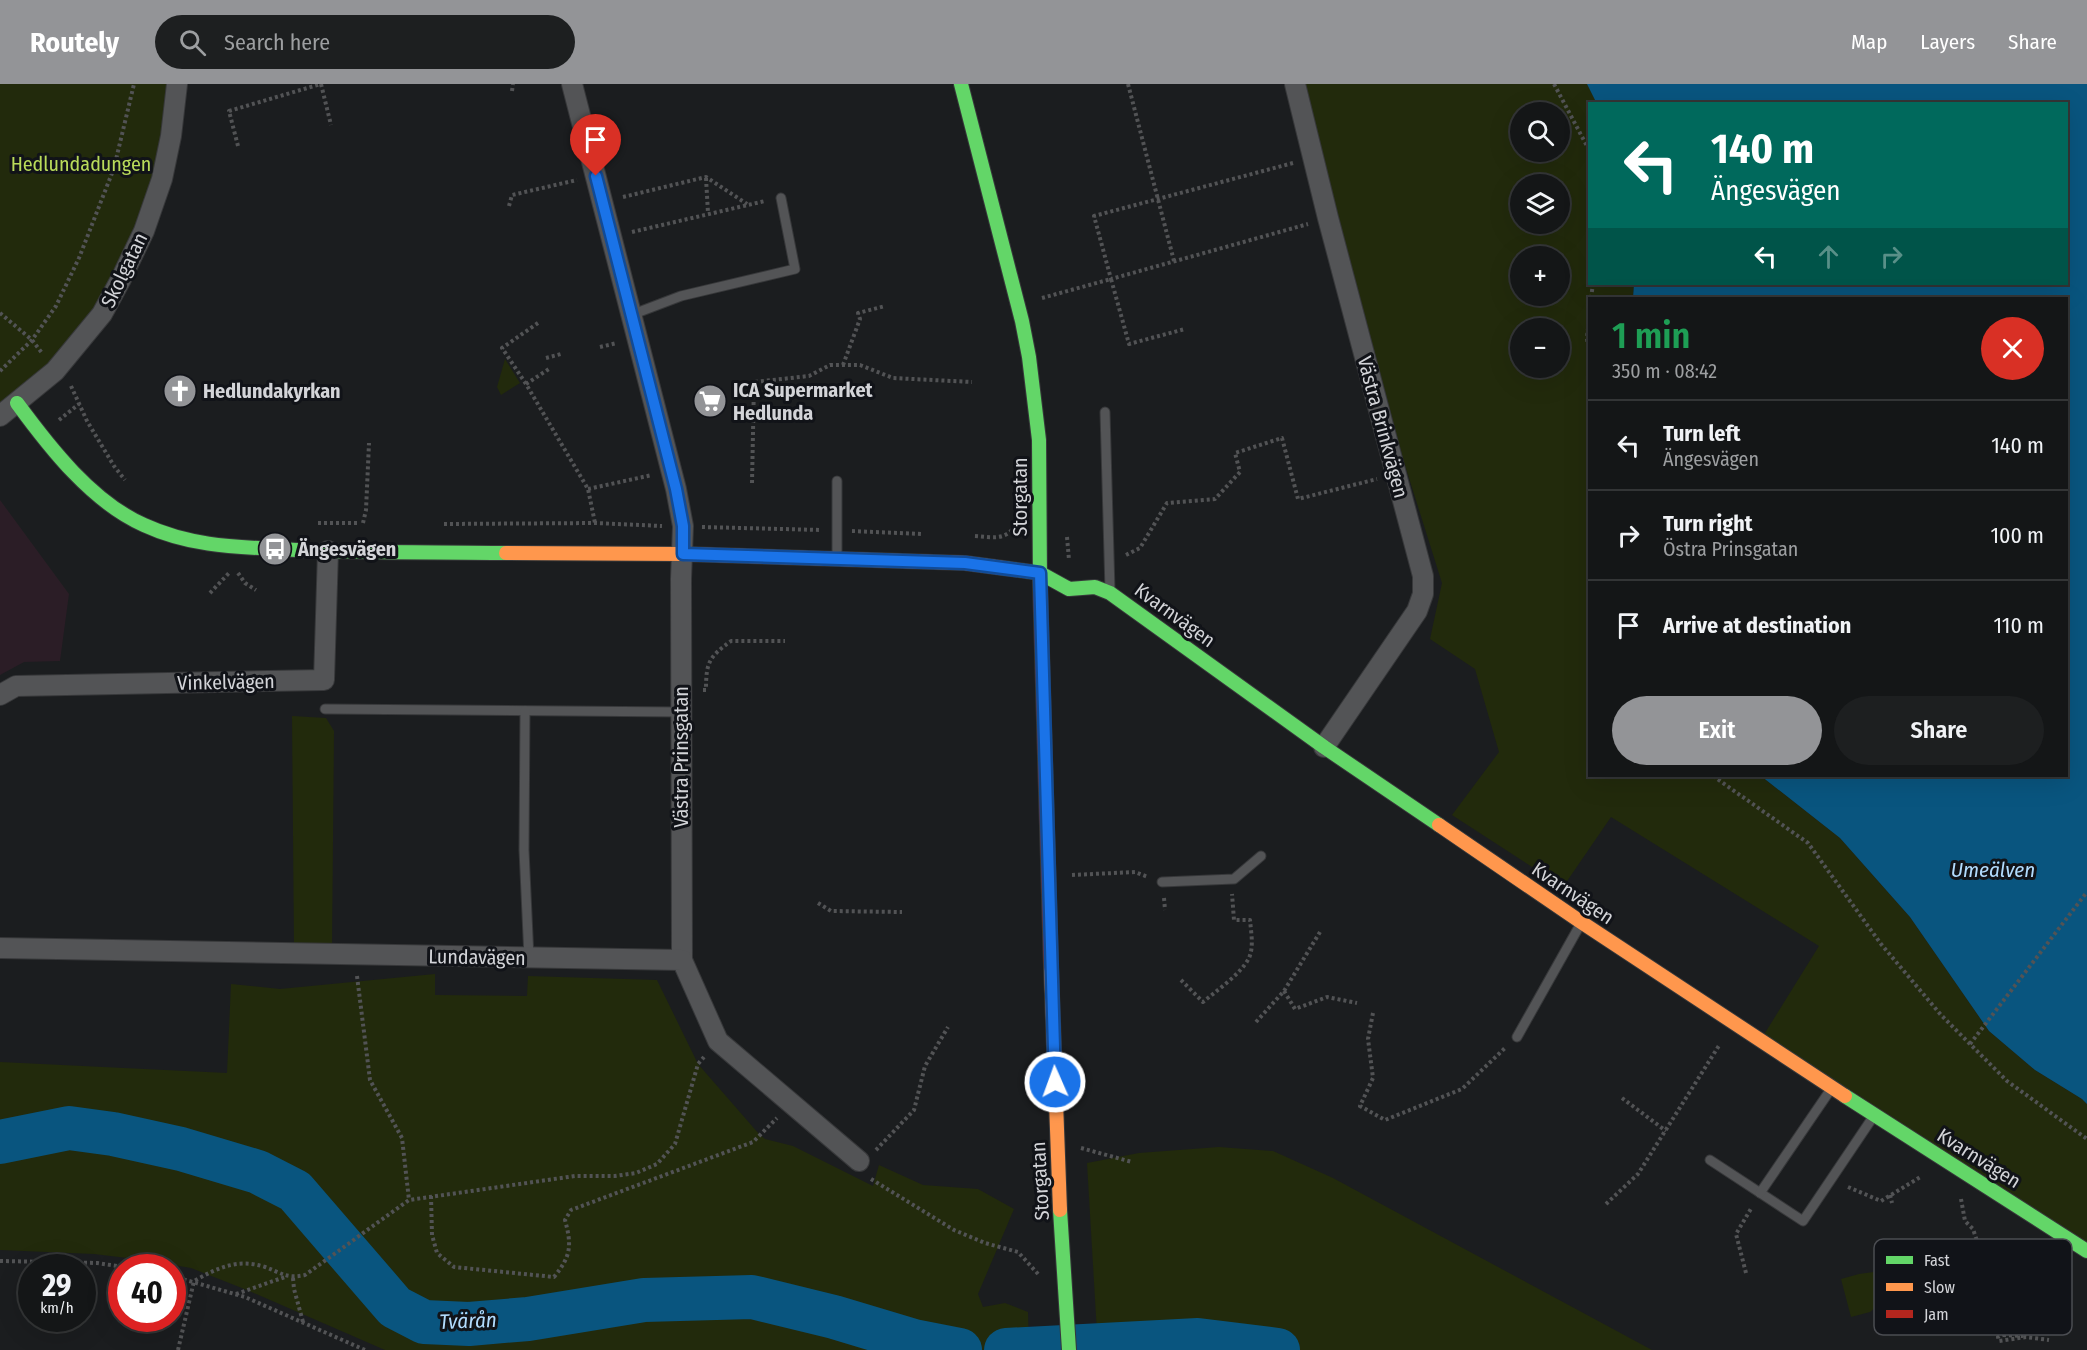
<!DOCTYPE html>
<html lang="en">
<head>
<meta charset="utf-8">
<style>
  :root { --surface:#141617; --page:#1d1f20; --text:#f1f3f6; --muted:#9d9fa1; --line:#333536; --accent:#939497 }
  body { margin:0; font-family:"Fira Sans Condensed",sans-serif; background:var(--page); color:var(--text); height:100vh; display:flex; flex-direction:column; font-size:22px; white-space:nowrap }
  * { box-sizing:border-box; margin:0 }
  p { font-size:20px; color:var(--muted) }
  .icon { flex:none; width:33px; height:33px; fill:none; stroke:currentColor; stroke-width:2; stroke-linecap:round; stroke-linejoin:round }
  .map { position:relative; flex:1; overflow:hidden }
  .side { position:absolute; left:1588px; top:213px; width:480px; height:480px; display:flex; flex-direction:column; background:var(--surface); border-radius:0px; box-shadow:0 6px 24px #0002,0 0 0 2px var(--line) }
  .side>* { flex:none }
  .hud { position:absolute; left:1588px; top:18px; width:480px; height:183px; border-radius:0px; box-shadow:0 6px 24px #0002,0 0 0 2px var(--line); background:#00695c; color:#fff; overflow:hidden }
  .tools { position:absolute; left:1510px; top:18px; display:grid; gap:12px }
  .tools a { display:grid; place-items:center; width:60px; height:60px; border-radius:50%; background:var(--surface); box-shadow:0 6px 24px #0002,0 0 0 2px var(--line); font-size:30px }
  .speed { position:absolute; left:18px; top:1170px; display:flex; gap:12px; font-size:30px; font-weight:700; text-align:center }
  .speed>* { display:grid; place-content:center; width:78px; height:78px; border-radius:50%; background:var(--surface); box-shadow:0 6px 24px #0002,0 0 0 2px var(--line); line-height:1 }
  .speed small { font-size:15px; font-weight:400 }
  .speed .limit { border:9px solid #d22; background:#fff; color:#111 }
  .pin { position:absolute; display:grid; place-items:center; width:51px; height:51px; color:#fff; margin:-62px -26px; border-radius:50% 50% 50% 0; rotate:-45deg; box-shadow:0 0 6px #0007 }
  .pin .icon { rotate:45deg }
  .me { position:absolute; width:66px; margin:-33px; rotate:358deg; stroke-linejoin:round; filter:drop-shadow(0 0 4px #0008) }
  .turn { display:flex; align-items:center; gap:21px; height:126px; padding:0 24px; font-size:27px }
  .turn .icon { width:78px; height:78px; stroke-width:2.5 }
  .turn b { display:block; font-size:42px; line-height:51px }
  .lanes { display:flex; align-items:center; height:57px; padding:0 24px; background:#0003; justify-content:center; gap:30px; direction:ltr }
  .lanes .off { opacity:.35 }
  .round { display:grid; place-items:center; flex:none; width:63px; height:63px; border-radius:32px; background:var(--page) }
  .overview { display:flex; align-items:center; justify-content:space-between; height:102px; padding:0 24px }
  h1 { font-size:36px; font-weight:600; line-height:45px; color:#1e9e55 }
  .cta { display:flex; gap:12px; margin-top:auto; padding:12px 24px }
  .cta a { flex:1; height:69px; border-radius:36px; background:var(--accent); color:#fff; font-size:24px; font-weight:600; line-height:69px; text-align:center }
  .cta a+a { background:var(--page); color:var(--text) }
  ul { padding:0; list-style:none }
  li { display:flex; align-items:center; gap:18px; height:90px; padding:0 24px; border-top:2px solid var(--line) }
  li div { flex:1 }
  li b { display:block; font-size:22px }
  li em { font-style:normal }
  header { display:flex; align-items:center; gap:36px; box-sizing:border-box; height:84px; padding:0 30px; background:var(--accent); color:#fff }
  header strong { font-size:28px }
  nav { display:flex; gap:33px; margin-inline-start:auto; font-size:21px }
  .search { width:420px; height:54px; background:var(--page); display:flex; align-items:center; gap:15px; box-sizing:border-box; padding:0 21px; border-radius:33px; color:var(--muted); font-size:22px }
  .map>svg:first-child { display:block }
  .education { fill:#2b1d26 }
  .green { fill:#222a0c; fill-rule:evenodd }
  .water { fill:#09557f }
  .lines { fill:none; stroke-linecap:round; stroke-linejoin:round }
  .river { stroke:#09557f; stroke-width:44 }
  .lane-casing { stroke:#37383a; stroke-width:11 }
  .street-casing { stroke:#37383a; stroke-width:22 }
  .fast-casing { stroke:#37383a; stroke-width:16 }
  .slow-casing { stroke:#37383a; stroke-width:16 }
  .jam-casing { stroke:#37383a; stroke-width:16 }
  .path { stroke:#525355; stroke-width:4; stroke-dasharray:3 3; stroke-linecap:butt }
  .lane { stroke:#535456; stroke-width:9 }
  .street { stroke:#535456; stroke-width:20 }
  .fast { stroke:#63d668; stroke-width:14 }
  .slow { stroke:#ff974d; stroke-width:14 }
  .jam { stroke:#b3261e; stroke-width:14 }
  .route-casing { stroke:#114b97; stroke-width:15 }
  .route { stroke:#1a73e8; stroke-width:10 }
  .labels { text-anchor:middle; dominant-baseline:central; stroke-width:6; stroke-linejoin:round; paint-order:stroke }
  .park-label { font-size:20px; fill:#b9db5a; stroke:#111318 }
  .street-label { font-size:20px; fill:#d3d4d8; stroke:#111318 }
  .poi-label { font-size:20px; font-weight:bold; fill:#d3d4d8; stroke:#111318; text-anchor:start }
  .water-label { font-size:21px; font-style:italic; fill:#b2dcfe; stroke:#111318 }
  .key { fill:#111318; stroke:#4b4d52; stroke-width:1.5 }
  .key-label { font-size:16px; fill:#d3d4d8 }
</style>
</head>
<body>
<header>
<strong>Routely</strong>
<div class="search"><svg class="icon" aria-label="search" viewBox="0 0 24 24"><circle cx="10" cy="10" r="6"/><path d="M15 15l6 6"/></svg>Search here</div>
<nav><a>Map</a><a>Layers</a><a>Share</a></nav>
</header>
<div class="map">
<svg width="2087" height="1266" viewBox="0 0 2087 1266">
  <rect width="100%" height="100%" fill="#1b1d1f"/>
  <polygon class="education" points="0,416 69,510 60,577 24,578 0,591"/>
  <g class="green">
    <polygon points="0,0 177,0 171,52 102,230 0,332"/>
    <path d="M1303 0H1587L1597 19 1590 20V200H1634L1633 214H1590V692H1761L1840 754 1910 833 1989 947 2035 986 2082 1015 2087 1020V1167L1760 957 1819 862 1611 733 1563 803 1452 731 1499 668 1475 585 1430 555 1442 499 1404 378ZM1521 28H1560V68H1521ZM1521 100H1560V140H1521ZM1521 172H1560V212H1521ZM1521 244H1560V284H1521Z"/>
    <polygon points="505,275 520,299 501,311 497,303"/>
    <polygon points="292,632 326,634 334,647 332,864 294,864"/>
    <polygon points="435,890 435,911 527,912 528,892 657,896 698,980 759,1050 765,1055 793,1062 873,1102 879,1081 923,1101 978,1105 1014,1125 978,1210 983,1223 1005,1219 1028,1228 1029,1266 385,1266 247,1206 191,1184 144,1176 94,1170 0,1166 0,978 227,989 231,900 280,905"/>
    <polygon points="1219,1063 1273,1067 1333,1094 1652,1266 1098,1266 1087,1079 1139,1069"/>
    <polygon points="1925,1181 1954,1190 1919,1225 1892,1209 1870,1228 1851,1233 1841,1195 1859,1190"/>
  </g>
  <polygon class="water" points="1587,0 2087,0 2087,1020 2082,1015 2035,986 1989,947 1910,833 1840,754 1761,692 2067,692 2067,214 1633,214 1634,200 2067,200 2067,20 1597,20"/>
  <g class="lines">
    <g class="river">
      <polyline points="0,1058 69,1044 113,1050 181,1065 258,1088 295,1107 395,1223 424,1238 469,1240 528,1235 644,1216 752,1213 834,1233 914,1257 960,1266"/>
      <polyline points="1006,1266 1198,1256 1278,1266"/>
    </g>
    <g class="lane-casing">
      <g id="lane">
        <polyline points="631,231 681,212 795,185 781,114"/>
        <polyline points="1105,328 1110,507"/>
        <polyline points="837,397 837,474"/>
        <polyline points="325,625 681,628"/>
        <polyline points="525,627 524,766 529,874"/>
        <polyline points="1162,798 1234,795 1261,772"/>
        <polyline points="1517,953 1580,841"/>
        <polyline points="1710,1076 1803,1137 1873,1033"/>
        <polyline points="1760,1109 1831,1005"/>
      </g>
    </g>
    <g class="street-casing">
      <g id="street">
        <polyline points="572,0 676,405 683,442 681,495 682,876"/>
        <polyline points="1295,0 1328,134 1423,492 1423,510 1417,527 1324,663"/>
        <polyline points="0,332 55,287 102,230 121,195 144,147 162,95 171,52 177,0"/>
        <polyline points="0,611 16,602 324,596 328,467"/>
        <polyline points="0,864 682,876 718,957 859,1077"/>
      </g>
    </g>
    <g class="fast-casing">
      <g id="fast">
        <polyline points="961,0 1022,237 1029,273 1039,356 1040,497"/>
        <path d="M17 319C50 364 92 418 144 441 194 464 242 463 296 466 366 469 436 468 506 469"/>
        <polyline points="1003,484 1040,489 1069,505 1095,503 1110,509 1324,663 1439,741"/>
        <polyline points="1845,1012 2087,1167"/>
        <polyline points="1060,1126 1069,1266"/>
      </g>
    </g>
    <g class="slow-casing">
      <g id="slow">
        <polyline points="506,469 683,470 965,479 1003,484"/>
        <polyline points="1439,741 1581,838 1845,1012"/>
        <polyline points="1051,883 1060,1126"/>
      </g>
    </g>
    <g class="jam-casing">
      <polyline id="jam" points="1040,497 1051,883"/>
    </g>
    <g class="path">
      <polyline points="321,0 331,41"/>
      <polyline points="1128,0 1174,177"/>
      <polyline points="1554,0 1588,64 1590,73"/>
      <polyline points="512,7 513,0"/>
      <polyline points="238,62 229,27 321,0"/>
      <polyline points="1293,79 1094,132 1111,195 1308,140"/>
      <polyline points="706,94 708,129"/>
      <polyline points="623,113 706,93 747,120"/>
      <polyline points="509,122 512,111 577,96"/>
      <polyline points="632,148 765,117"/>
      <polyline points="1042,214 1111,195 1129,260 1185,245"/>
      <polyline points="1591,214 1593,200"/>
      <polyline points="1590,225 1587,254 1590,277"/>
      <polyline points="0,229 32,256 42,269"/>
      <polyline points="538,239 502,264 526,300 588,405 595,439"/>
      <polyline points="600,263 617,259"/>
      <polyline points="546,274 561,270"/>
      <polyline points="843,281 860,235 858,229 885,222"/>
      <polyline points="0,287 32,256 56,222 79,174 114,84 134,0"/>
      <polyline points="526,300 549,285"/>
      <polyline points="71,302 87,337 114,382 125,396"/>
      <polyline points="59,336 79,320"/>
      <polyline points="752,399 754,298 809,292 830,281 860,281 893,294 972,298"/>
      <polyline points="588,405 652,391"/>
      <polyline points="318,439 359,439"/>
      <polyline points="363,439 366,426 369,359"/>
      <polyline points="444,440 595,439 662,442"/>
      <polyline points="702,443 821,446"/>
      <polyline points="852,447 923,450"/>
      <path d="M975 452C990 453 1005 457 1014 443"/>
      <polyline points="1067,453 1069,476"/>
      <polyline points="1126,471 1140,464 1167,419 1215,415 1240,388 1235,369 1282,354 1298,415 1377,395"/>
      <polyline points="238,489 245,499 256,506"/>
      <polyline points="210,509 230,488"/>
      <path d="M703 606H706C706 578 709 573 731 557H785"/>
      <polyline points="1713,692 1808,759 1881,860 1941,931 2007,997 2087,1055"/>
      <polyline points="1072,791 1135,788 1148,793"/>
      <polyline points="1164,814 1165,826"/>
      <polyline points="818,819 831,827 902,828"/>
      <polyline points="357,892 370,996 402,1054 409,1116"/>
      <path d="M1181 896 1203 918C1216 907 1241 890 1249 874 1254 863 1251 848 1250 836H1234L1232 810"/>
      <polyline points="1284,907 1295,925 1327,913 1357,919"/>
      <polyline points="1373,929 1368,955 1373,994 1360,1022 1385,1036 1462,1005 1505,964"/>
      <polyline points="1256,938 1284,907 1320,848"/>
      <polyline points="1970,960 2087,808"/>
      <polyline points="1622,1014 1666,1047"/>
      <polyline points="1081,1064 1132,1078"/>
      <polyline points="876,1066 914,1026 925,982 948,943"/>
      <polyline points="871,1095 954,1146 985,1159 1018,1168 1039,1191"/>
      <polyline points="1848,1103 1881,1117 1922,1092"/>
      <polyline points="1890,1111 1892,1119"/>
      <path d="M431 1112 432 1151 437 1169 454 1183 554 1193C571 1172 572 1162 565 1136L571 1126 753 1058 777 1034"/>
      <polyline points="1961,1115 1965,1137 1973,1145 1980,1166 1962,1188"/>
      <polyline points="1606,1120 1638,1090 1720,960"/>
      <polyline points="1904,1159 1962,1188 1989,1209"/>
      <polyline points="0,1177 97,1179 130,1184"/>
      <polyline points="1746,1189 1736,1150 1752,1123"/>
      <polyline points="172,1192 245,1213 365,1266"/>
      <polyline points="293,1194 294,1205 303,1238"/>
      <polyline points="1983,1204 2007,1196 2054,1175"/>
      <polyline points="236,1210 285,1193"/>
      <polyline points="2003,1249 2003,1251 1998,1253 1999,1257 2026,1253 2049,1256"/>
      <polyline points="2003,1251 2023,1252"/>
      <path d="M178 1266 194 1197C217 1184 238 1174 265 1183 282 1189 286 1195 305 1191L409 1116 575 1092H615L636 1089 657 1080 675 1060 698 980 704 973"/>
    </g>
    <use href="#lane" class="lane"/>
    <use href="#street" class="street"/>
    <use href="#fast" class="fast"/>
    <use href="#slow" class="slow"/>
    <use href="#jam" class="jam"/>
  </g>
  <g class="lines">
    <g class="route-casing">
      <polyline id="route" points="596,92 676,405 683,442 683,470 965,479 1040,489 1055,998"/>
    </g>
    <use href="#route" class="route"/>
  </g>
  <defs>
    <g id="church-disc" transform="scale(1.725)"><circle r="9.5" fill="#939497" stroke="#111318"/><path d="M-1.2-6h2.4v3.5h3.3v2.4h-3.3V6h-2.4V-.1h-3.3v-2.4h3.3Z" fill="#fff"/></g>
    <g id="supermarket-disc" transform="scale(1.725)"><circle r="9.5" fill="#939497" stroke="#111318"/><path d="M-6-5.5h2.5l.6 2H6L4.5 2H-2.5L-4.4-4H-6ZM-1.5 3.2a1.3 1.3 0 1 0 .1 0ZM3 3.2a1.3 1.3 0 1 0 .1 0Z" fill="#fff"/></g>
    <g id="bus-disc" transform="scale(1.725)"><circle r="9.5" fill="#939497" stroke="#111318"/><path d="M-5-6H5V4H4V6H2V4H-2V6H-4V4H-5ZM-3.5-4V0h7V-4ZM-3.5 1.2v1.5H-2V1.2ZM2 1.2v1.5H3.5V1.2Z" fill="#fff"/></g>
  </defs>
  <g fill-rule="evenodd">
    <use href="#church-disc" x="180" y="307"/>
    <use href="#supermarket-disc" x="710" y="317"/>
    <use href="#bus-disc" x="275" y="465"/>
  </g>
  <g class="labels">
    <g class="park-label">
      <text x="81" y="80">Hedlundadungen</text>
    </g>
    <g class="street-label">
      <text transform="translate(124 186) rotate(-64)">Skolgatan</text>
      <text transform="translate(1383 343) rotate(75)">Västra Brinkvägen</text>
      <text transform="translate(1020 413) rotate(-90)">Storgatan</text>
      <text transform="translate(1175 531) rotate(36)">Kvarnvägen</text>
      <text transform="translate(226 598) rotate(-1)">Vinkelvägen</text>
      <text transform="translate(681 673) rotate(-90)">Västra Prinsgatan</text>
      <text transform="translate(1573 809) rotate(34)">Kvarnvägen</text>
      <text transform="translate(477 873) rotate(1)">Lundavägen</text>
      <text transform="translate(1979 1074) rotate(32)">Kvarnvägen</text>
      <text transform="translate(1040 1097) rotate(-93)">Storgatan</text>
    </g>
    <g class="poi-label">
      <text x="733" y="306">ICA Supermarket<tspan x="733" dy="23">Hedlunda</tspan></text>
      <text x="203" y="307">Hedlundakyrkan</text>
      <text x="298" y="465">Ängesvägen</text>
    </g>
    <g class="water-label">
      <text x="1993" y="786">Umeälven</text>
      <text transform="translate(468 1237) rotate(-2)">Tvärån</text>
    </g>
  </g>
  <rect x="1874" y="1155" width="198" height="96" rx="9" class="key"/>
  <rect x="1886" y="1172" width="27" height="8" fill="#63d668"/>
  <rect x="1886" y="1199" width="27" height="8" fill="#ff974d"/>
  <rect x="1886" y="1226" width="27" height="8" fill="#b3261e"/>
  <g class="key-label">
    <text x="1924" y="1182">Fast</text>
    <text x="1924" y="1209">Slow</text>
    <text x="1924" y="1236">Jam</text>
  </g>
</svg>
<div class="tools">
<a><svg class="icon" aria-label="search" viewBox="0 0 24 24"><circle cx="10" cy="10" r="6"/><path d="M15 15l6 6"/></svg></a>
<a><svg class="icon" aria-label="layers" viewBox="0 0 24 24"><path d="M12 4l9 5-9 5-9-5zM3 14l9 5 9-5"/></svg></a>
<a>+</a>
<a>−</a>
</div>
<div class="speed"><div>29<small>km/h</small></div><div class="limit">40</div></div>
<div class="pin" style="left:596px;top:92px;background:#d93025"><svg class="icon" aria-label="arrive" viewBox="0 0 24 24"><path d="M6 21V4h12l-3 4 3 4H6"/></svg></div>
<svg class="me" style="left:1055px;top:998px" viewBox="-20 -20 40 40"><circle r="17" fill="#1a73e8" stroke="#fff" stroke-width="3"/><path d="M0-11L8 9 0 5-8 9z" fill="#fff"/></svg>
<div class="hud">
<div class="turn"><svg class="icon" aria-label="left" viewBox="0 0 24 24"><path d="M17 20v-9H6M10 6l-5 5 5 5"/></svg><div><b>140 m</b>Ängesvägen</div></div>
<div class="lanes"><svg class="icon" aria-label="left" viewBox="0 0 24 24"><path d="M17 20v-9H6M10 6l-5 5 5 5"/></svg><svg class="icon off" aria-label="ahead" viewBox="0 0 24 24"><path d="M12 20V5M6 11l6-6 6 6"/></svg><svg class="icon off" aria-label="right" viewBox="0 0 24 24"><path d="M7 20v-9h11M14 6l5 5-5 5"/></svg></div>
</div>
<section class="side">
<div class="overview"><div><h1>1 min</h1><p>350 m · 08:42</p></div><a class="round" style="background:#d93025;color:#fff"><svg class="icon" aria-label="close" viewBox="0 0 24 24"><path d="M6 6l12 12M18 6L6 18"/></svg></a></div>
<ul>
<li><svg class="icon" aria-label="left" viewBox="0 0 24 24"><path d="M17 20v-9H6M10 6l-5 5 5 5"/></svg><div><b>Turn left</b><p>Ängesvägen</p></div><em>140 m</em></li>
<li><svg class="icon" aria-label="right" viewBox="0 0 24 24"><path d="M7 20v-9h11M14 6l5 5-5 5"/></svg><div><b>Turn right</b><p>Östra Prinsgatan</p></div><em>100 m</em></li>
<li><svg class="icon" aria-label="arrive" viewBox="0 0 24 24"><path d="M6 21V4h12l-3 4 3 4H6"/></svg><div><b>Arrive at destination</b></div><em>110 m</em></li>
</ul>
<div class="cta"><a>Exit</a><a>Share</a></div>
</section>
</div>
</body>
</html>
